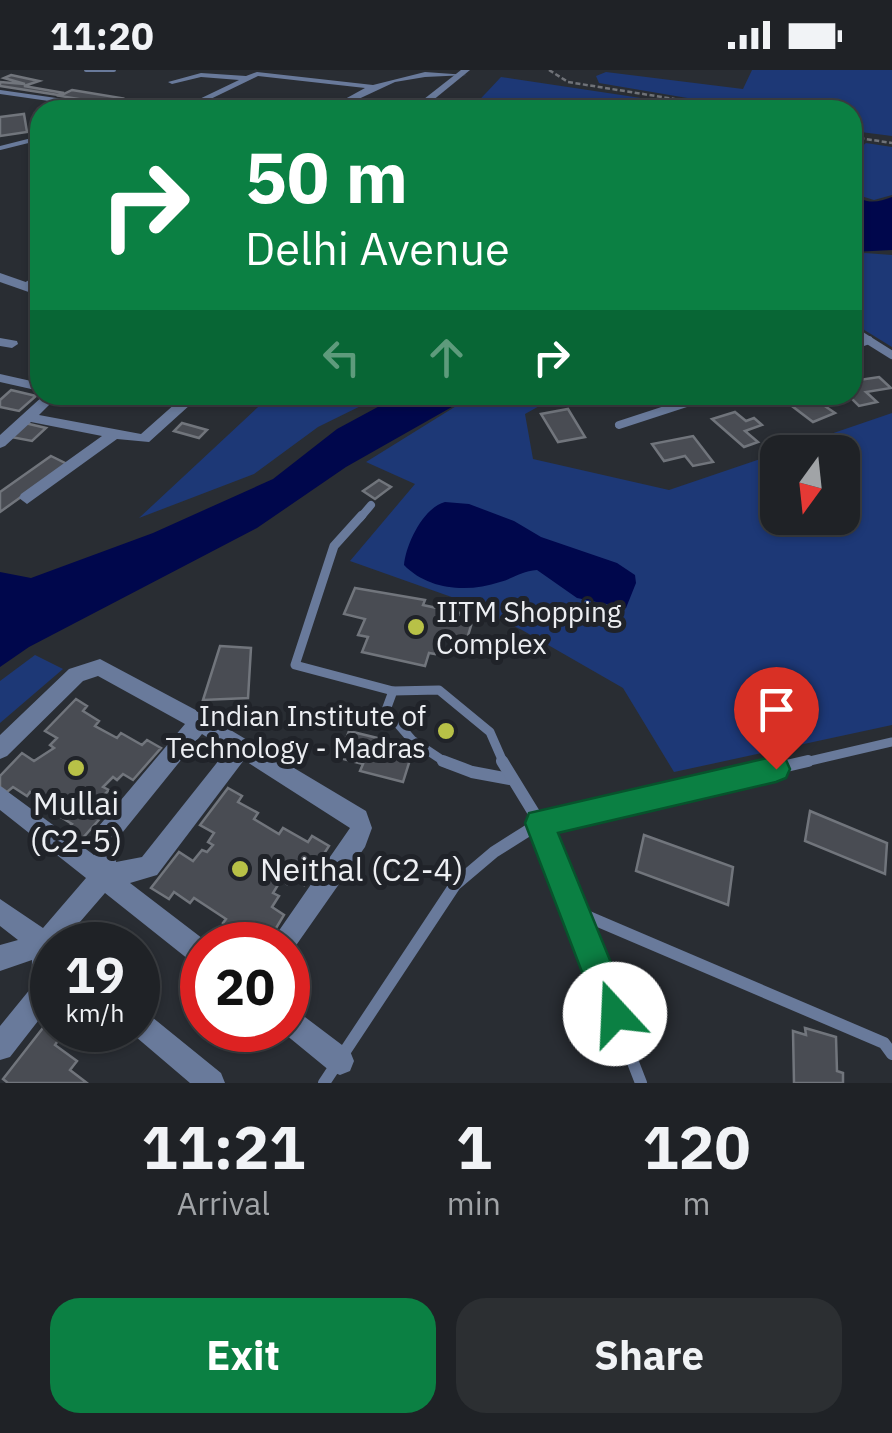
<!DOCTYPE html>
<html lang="en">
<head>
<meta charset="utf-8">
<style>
  :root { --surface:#1f2226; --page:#2c2f32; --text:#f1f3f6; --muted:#a1a4a7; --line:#3c3f43; --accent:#0b8043 }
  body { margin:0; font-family:"IBM Plex Sans",sans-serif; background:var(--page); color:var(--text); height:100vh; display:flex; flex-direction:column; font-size:38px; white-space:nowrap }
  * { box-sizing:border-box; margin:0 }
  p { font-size:32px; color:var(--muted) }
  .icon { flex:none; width:55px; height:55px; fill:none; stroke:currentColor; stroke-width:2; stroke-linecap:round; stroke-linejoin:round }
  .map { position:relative; height:1013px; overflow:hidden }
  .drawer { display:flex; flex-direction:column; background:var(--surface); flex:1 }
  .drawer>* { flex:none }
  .banner { position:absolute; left:30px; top:30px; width:832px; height:305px; border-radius:30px; box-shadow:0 2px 8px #0004,0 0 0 2px var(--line); background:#0b8043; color:#fff; overflow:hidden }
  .needle { width:65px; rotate:195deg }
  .controls { position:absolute; left:760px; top:365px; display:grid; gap:20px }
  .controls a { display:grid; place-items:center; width:100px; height:100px; border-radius:20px; background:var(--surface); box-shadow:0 2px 8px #0004,0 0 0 2px var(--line); font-size:50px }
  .speed { position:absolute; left:30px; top:852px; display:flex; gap:20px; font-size:50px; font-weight:700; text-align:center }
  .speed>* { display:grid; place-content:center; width:130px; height:130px; border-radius:50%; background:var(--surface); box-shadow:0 2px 8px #0004,0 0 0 2px var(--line); line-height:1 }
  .speed small { font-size:25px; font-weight:400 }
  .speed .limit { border:15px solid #d22; background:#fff; color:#111 }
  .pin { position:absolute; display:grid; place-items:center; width:85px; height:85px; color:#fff; margin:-102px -42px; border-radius:50% 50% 50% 0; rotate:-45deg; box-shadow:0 0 10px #0007 }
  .pin .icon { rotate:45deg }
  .me { position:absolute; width:110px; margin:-55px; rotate:340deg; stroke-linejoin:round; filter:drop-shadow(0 0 8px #0008) }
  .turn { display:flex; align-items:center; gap:35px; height:210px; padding:0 50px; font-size:45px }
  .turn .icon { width:130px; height:130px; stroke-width:2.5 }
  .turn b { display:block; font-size:70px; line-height:85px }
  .lanes { display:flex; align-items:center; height:95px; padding:0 50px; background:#0003; justify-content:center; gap:50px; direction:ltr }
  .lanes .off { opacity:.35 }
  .eta { display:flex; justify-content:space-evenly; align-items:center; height:170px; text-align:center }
  .eta b { font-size:60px; font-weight:700; line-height:70px }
  .button { display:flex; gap:20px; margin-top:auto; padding:20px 50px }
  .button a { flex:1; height:115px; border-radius:30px; background:var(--accent); color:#fff; font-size:40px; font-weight:700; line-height:115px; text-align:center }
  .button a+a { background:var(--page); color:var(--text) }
  .status { display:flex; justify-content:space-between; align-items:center; height:70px; padding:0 50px; background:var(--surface); direction:ltr }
  .status svg { height:28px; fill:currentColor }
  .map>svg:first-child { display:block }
  .green { fill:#1d3876 }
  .water { fill:#00074c }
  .building { fill:#494c53; stroke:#71757c; stroke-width:2.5 }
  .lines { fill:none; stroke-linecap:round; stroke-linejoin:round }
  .path { stroke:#6f7278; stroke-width:2.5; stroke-dasharray:5 2.5; stroke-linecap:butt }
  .service-far3 { stroke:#697a9b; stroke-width:4 }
  .service-far2 { stroke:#697a9b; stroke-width:8 }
  .service-far1 { stroke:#697a9b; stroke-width:9 }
  .service { stroke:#697a9b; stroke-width:12 }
  .minor { fill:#697a9b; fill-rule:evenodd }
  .tertiary { fill:#697a9b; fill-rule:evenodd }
  .route { fill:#0b8043; stroke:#07532c; stroke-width:2.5 }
  .poi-dot { fill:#b8c147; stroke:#202329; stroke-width:4 }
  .labels { text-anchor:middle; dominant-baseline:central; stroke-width:10; stroke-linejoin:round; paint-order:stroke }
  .poi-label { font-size:28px; fill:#eceef2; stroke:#202329; text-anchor:start }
  .near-poi-label { font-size:32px; fill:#eceef2; stroke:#202329 }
</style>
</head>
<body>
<div class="status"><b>11:20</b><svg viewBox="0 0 49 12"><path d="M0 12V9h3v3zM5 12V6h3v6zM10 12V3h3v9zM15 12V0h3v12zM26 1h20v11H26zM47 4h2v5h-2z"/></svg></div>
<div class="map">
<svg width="892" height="1013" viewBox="0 0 892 1013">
  <rect width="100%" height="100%" fill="#292d33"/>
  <g class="green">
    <polygon points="752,0 892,0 892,66 853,61 852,40 758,40 599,13 596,6 606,2 743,19"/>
    <polygon points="501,7 721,40 470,40"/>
    <polygon points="866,73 892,77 892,125 874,130 861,126 853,111 853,84"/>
    <polygon points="865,183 892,185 892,277 853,253 853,186"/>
    <polygon points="271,325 383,325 318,357 254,404 139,448"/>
    <polygon points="474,325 559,325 525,344 533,389 669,420 778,383 778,448 842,448 842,382 778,382 892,343 892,655 674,702 623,618 522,560 460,530 350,491 415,414 366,392"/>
    <polygon points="35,585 63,599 0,653 0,611"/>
  </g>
  <g class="water">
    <path d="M852 121C863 135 877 133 892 127V180L853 182Z"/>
    <polygon points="400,325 473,325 346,397 257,458 29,577 0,597 0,502 31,508 153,463 273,409 337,359"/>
    <path d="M445 432 469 434 514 451 541 467 617 493 635 505 636 513 626 538 577 528 537 500C522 501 514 508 500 512 468 523 428 520 404 495 406 474 423 438 445 432Z"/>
  </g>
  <g class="building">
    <polygon points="11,5 39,11 24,16 64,23 58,25 0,16 0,12 25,14 4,8"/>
    <polygon points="72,20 121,28 109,34 60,26"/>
    <polygon points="24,44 27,62 0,66 0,47"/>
    <polygon points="879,307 891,318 866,322 877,332 859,336 848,325 852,325 852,311"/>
    <polygon points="11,320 36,326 19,341 0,337 0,330"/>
    <polygon points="813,328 835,343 813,352 792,336"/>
    <polygon points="568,339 585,367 558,372 541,344"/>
    <polygon points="735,342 746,351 754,348 762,355 745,361 758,372 744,377 712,349"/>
    <polygon points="25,353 46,358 32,371 11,367"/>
    <polygon points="182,353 207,360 199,368 174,361"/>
    <polygon points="693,366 713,392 693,396 685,386 664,391 652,374"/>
    <polygon points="51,386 67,394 0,442 0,422"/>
    <polygon points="379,410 391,417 375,429 363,421"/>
    <polygon points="355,518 425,530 423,535 474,546 466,572 441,566 435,584 429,583 425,596 362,582 368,567 358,565 365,549 344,544"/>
    <polygon points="220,576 251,578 248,628 203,630"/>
    <polygon points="76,629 87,636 83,641 99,651 95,656 117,668 121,663 142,675 147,670 161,678 133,710 123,704 117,710 113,707 103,717 109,720 100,729 111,736 81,770 66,760 72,754 54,743 57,739 30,722 27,726 13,717 7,722 0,717 0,706 22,683 34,691 54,678 50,675 57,668 45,661"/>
    <polygon points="349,661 414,677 403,712 360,701 363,694 339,688"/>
    <polygon points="228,718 242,726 238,732 258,743 254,749 279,764 283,758 308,772 312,766 329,776 304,815 292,807 287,814 281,810 273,823 279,826 272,837 284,845 266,875 240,875 244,868 223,853 226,849 194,828 190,833 174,822 169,829 151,818 179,782 193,791 202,780 207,782 213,775 208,772 214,763 200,755"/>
    <polygon points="810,741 887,773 885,804 805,771"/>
    <polygon points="644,765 733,797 728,835 636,801"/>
    <polygon points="46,954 61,966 55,975 77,991 70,1000 87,1013 8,1013 3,1009"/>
    <polygon points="805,958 836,967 837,1001 843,1003 843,1013 794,1013 793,961 806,965"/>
  </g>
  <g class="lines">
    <g class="path">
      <polyline points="549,0 568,12 743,40"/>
      <polyline points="852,67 892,73"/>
    </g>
    <g class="service-far3">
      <polyline points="86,0 114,0"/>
      <polyline points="0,22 126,40"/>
      <polyline points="0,78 40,68"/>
    </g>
    <g class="service-far2">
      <polyline points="852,260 892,285"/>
      <polyline points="852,276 869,270"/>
      <polyline points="619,355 711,325"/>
      <polyline points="360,448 371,435"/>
    </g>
    <g class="service-far1">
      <polyline points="362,445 334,476 295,595 393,621 439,620 490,662 504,694"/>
      <polyline points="393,621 386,640 412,670 448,694"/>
      <polyline points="797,694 892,672"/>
    </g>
    <g class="service">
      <polyline points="443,691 472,702 510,709"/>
      <polyline points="502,691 540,753 641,1013"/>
      <polyline points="577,842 884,973 892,984"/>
      <polyline points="324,1013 455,815 494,782 540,753 808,691"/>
    </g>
    <g class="minor">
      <polygon points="257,2 373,15 425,2 467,5 425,7 395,12 335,40 325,40 365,18 258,6 192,38 189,34 239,10 201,7 172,14 168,12 201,3 246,6"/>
      <polygon points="225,36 245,40 222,40"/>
      <polygon points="40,204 40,212 30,218 22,218 22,214"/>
      <polygon points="0,268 17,271 18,274 12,278 0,276"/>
      <polygon points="0,304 40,313 40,321 0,312"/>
      <polygon points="44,325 59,325 39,345 141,364 176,333 153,328 151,325 201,325 149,372 117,369 27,434 19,428 21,424 102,366 31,352 5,376 0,378 0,365"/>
      <path d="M100 589 207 646 366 741 372 758 365 777 290 884 288 885V875H269L350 758 244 690 157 805 130 813 211 875H202V896L193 893 105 823 60 875H52V933L10 987 0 990V956L31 918 32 890 0 901V875L18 870 0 856V829L43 858 86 808 0 740V716L94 785 99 756 185 654 98 606 83 611 7 686 0 689V665L69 599ZM202 664 227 680 142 787 116 792 118 768Z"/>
      <polygon points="288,937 297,941 350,981 354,991 350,1001 340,1005 330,1001 280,960 288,960"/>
      <polygon points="138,939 147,943 221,1003 225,1013 190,1013 129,961 138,960"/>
    </g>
    <g class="tertiary">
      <polygon points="461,0 470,0 421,40 410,40"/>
      <polygon points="0,203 40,217 40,226 0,212"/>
    </g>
  </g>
  <polygon class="route" points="776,686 786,690 790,699 786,708 776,712 558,763 632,944 627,957 615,962 603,957 525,753 529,743"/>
  <g class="poi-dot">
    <circle cx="416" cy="557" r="10"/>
    <circle cx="446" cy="661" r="10"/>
    <circle cx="76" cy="698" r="10"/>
    <circle cx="240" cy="799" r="10"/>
  </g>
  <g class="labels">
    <g class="poi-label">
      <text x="436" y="541">IITM Shopping<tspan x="436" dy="32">Complex</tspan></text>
      <text x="426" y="645" text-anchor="end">Indian Institute of<tspan x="426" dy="32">Technology - Madras</tspan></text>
    </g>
    <g class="near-poi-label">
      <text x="76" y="733">Mullai<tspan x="76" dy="37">(C2-5)</tspan></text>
      <text x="260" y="799" text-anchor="start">Neithal (C2-4)</text>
    </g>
  </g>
</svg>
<div class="controls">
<a><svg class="needle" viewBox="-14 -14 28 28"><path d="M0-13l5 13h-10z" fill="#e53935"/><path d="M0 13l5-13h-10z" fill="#a1a4a7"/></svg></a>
</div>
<div class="speed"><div>19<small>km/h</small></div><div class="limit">20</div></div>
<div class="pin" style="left:776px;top:699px;background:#d93025"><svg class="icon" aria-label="arrive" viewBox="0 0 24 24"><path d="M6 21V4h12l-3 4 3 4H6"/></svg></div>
<svg class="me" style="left:615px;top:944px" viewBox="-20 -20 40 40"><circle r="19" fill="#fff"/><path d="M0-13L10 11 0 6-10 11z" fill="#0b8043"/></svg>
<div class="banner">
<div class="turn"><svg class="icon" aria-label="right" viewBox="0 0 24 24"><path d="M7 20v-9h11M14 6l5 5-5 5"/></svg><div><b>50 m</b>Delhi Avenue</div></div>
<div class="lanes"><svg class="icon off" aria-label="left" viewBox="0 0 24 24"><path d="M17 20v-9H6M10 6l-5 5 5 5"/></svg><svg class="icon off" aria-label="ahead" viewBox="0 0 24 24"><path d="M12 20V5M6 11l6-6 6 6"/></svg><svg class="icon" aria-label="right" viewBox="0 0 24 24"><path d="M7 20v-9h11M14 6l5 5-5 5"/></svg></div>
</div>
</div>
<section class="drawer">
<div class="eta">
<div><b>11:21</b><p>Arrival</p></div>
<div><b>1</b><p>min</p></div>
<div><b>120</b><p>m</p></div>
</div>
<div class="button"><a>Exit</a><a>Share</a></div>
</section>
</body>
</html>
